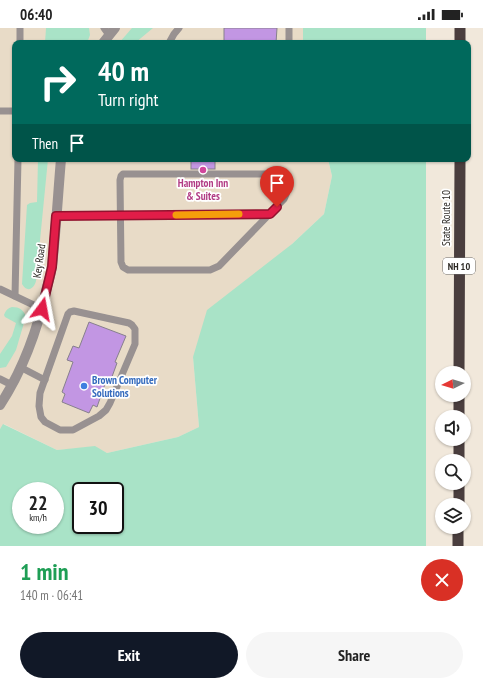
<!DOCTYPE html>
<html lang="en">
<head>
<meta charset="utf-8">
<style>
  :root { --surface:#fff; --page:#f6f6f6; --text:#222; --muted:#767676; --accent:#111827 }
  body { margin:0; font-family:"PT Sans Narrow",sans-serif; background:var(--page); color:var(--text); height:100vh; display:flex; flex-direction:column; font-size:15px; white-space:nowrap }
  * { box-sizing:border-box; margin:0 }
  p { font-size:13px; color:var(--muted) }
  .icon { flex:none; width:22px; height:22px; fill:none; stroke:currentColor; stroke-width:2; stroke-linecap:round; stroke-linejoin:round }
  .map { position:relative; height:518px; overflow:hidden }
  .side { display:flex; flex-direction:column; background:var(--surface); flex:1 }
  .side>* { flex:none }
  .guide { position:absolute; left:12px; top:12px; width:459px; height:122px; border-radius:8px; box-shadow:0 1px 3px #0004; background:#00695c; color:#fff; overflow:hidden }
  .needle { width:26px; rotate:265deg }
  .fabs { position:absolute; left:435px; top:338px; display:grid; gap:8px }
  .fabs a { display:grid; place-items:center; width:36px; height:36px; border-radius:50%; background:var(--surface); box-shadow:0 1px 3px #0004; font-size:20px }
  .speed { position:absolute; left:12px; top:454px; display:flex; gap:8px; font-size:20px; font-weight:700; text-align:center }
  .speed>* { display:grid; place-content:center; width:52px; height:52px; border-radius:50%; background:var(--surface); box-shadow:0 1px 3px #0004; line-height:1 }
  .speed small { font-size:10px; font-weight:400 }
  .speed .limit { border:2px solid #111; border-radius:6px; background:#fff; color:#111 }
  .pin { position:absolute; display:grid; place-items:center; width:34px; height:34px; color:#fff; margin:-41px -17px; border-radius:50% 50% 50% 0; rotate:-45deg; box-shadow:0 0 4px #0007 }
  .pin .icon { rotate:45deg }
  .me { position:absolute; width:44px; margin:-22px; rotate:13deg; stroke-linejoin:round; filter:drop-shadow(0 0 3px #0008) }
  .turn { display:flex; align-items:center; gap:14px; height:84px; padding:0 20px; font-size:18px }
  .turn .icon { width:52px; height:52px; stroke-width:2.5 }
  .turn b { display:block; font-size:28px; line-height:34px }
  .then { display:flex; align-items:center; height:38px; padding:0 20px; background:#0003; gap:8px; font-size:15px }
  .round { display:grid; place-items:center; flex:none; width:42px; height:42px; border-radius:21px; background:var(--page) }
  .summary { display:flex; align-items:center; justify-content:space-between; height:68px; padding:0 20px }
  h1 { font-size:24px; font-weight:700; line-height:30px; color:#1e9e55 }
  .button { display:flex; gap:8px; margin-top:auto; padding:8px 20px }
  .button a { flex:1; height:46px; border-radius:24px; background:var(--accent); color:#fff; font-size:16px; font-weight:700; line-height:46px; text-align:center }
  .button a+a { background:var(--page); color:var(--text) }
  .status { display:flex; justify-content:space-between; align-items:center; height:28px; padding:0 20px; background:var(--surface); direction:ltr }
  .status svg { height:11px; fill:currentColor }
  .map>svg:first-child { display:block }
  .built { fill:#e8dbc7 }
  .green { fill:#a9e3c7; fill-rule:evenodd }
  .building { fill:#c296e3; stroke:#87808d }
  .lines { fill:none; stroke-linecap:round; stroke-linejoin:round }
  .service { stroke:#989191; stroke-width:7 }
  .minor { stroke:#989191; stroke-width:10 }
  .trunk { stroke:#4a3e3e; stroke-width:11 }
  .route-casing { stroke:#92132f; stroke-width:10 }
  .route { stroke:#e11d48; stroke-width:7 }
  .slow { stroke:#f59e0b; stroke-width:7 }
  .hotel-dot { fill:#d1479c; stroke:#fff; stroke-width:1.5 }
  .shop-dot { fill:#3f7fe0; stroke:#fff; stroke-width:1.5 }
  .labels { text-anchor:middle; dominant-baseline:central; stroke-width:3.5; stroke-linejoin:round; paint-order:stroke }
  .shield { fill:#fff; stroke:#6b6966; stroke-width:1 }
  .shield-label { font-size:10px; font-weight:bold; fill:#2c2924 }
  .hotel-label { font-size:11px; font-weight:bold; fill:#b23c85; stroke:#fff }
  .street-label { font-size:11px; fill:#2c2924; stroke:#fff }
  .shop-label { font-size:11px; font-weight:bold; fill:#366cbe; stroke:#fff; text-anchor:start }
</style>
</head>
<body>
<div class="status"><b>06:40</b><svg viewBox="0 0 49 12"><path d="M0 12V9h3v3zM5 12V6h3v6zM10 12V3h3v9zM15 12V0h3v12zM26 1h20v11H26zM47 4h2v5h-2z"/></svg></div>
<div class="map">
<svg width="483" height="518" viewBox="0 0 483 518">
  <rect width="100%" height="100%" fill="#f1e8db"/>
  <polygon class="built" points="0,0 317,0 317,15 15,15 15,131 328,131 332,148 324,186 292,216 193,329 199,399 178,409 107,425 95,419 57,422 4,396 0,401"/>
  <g class="green">
    <polygon points="46,0 89,0 90,7 87,15 45,15"/>
    <polygon points="132,0 153,0 135,15 119,15"/>
    <rect x="303" y="0" width="123" height="15"/>
    <path d="M38 131H48L36 253C34 261 27 265 22 256L27 177 30 175 37 174Z"/>
    <path d="M328 131H426V518H0V401L3 396 57 422 95 418 107 425 178 409 199 399 193 329 207 282 292 216 324 186 332 148ZM21 463H55V497H21ZM81 463H115V497H81Z"/>
    <path d="M12 279C20 279 23 282 26 288L16 322 6 339 0 340V326L12 308 16 295 5 289 4 287C6 282 8 280 12 279Z"/>
  </g>
  <g class="building">
    <polygon points="224,0 277,0 276,15 224,15"/>
    <rect x="191" y="131" width="24" height="10"/>
    <polygon points="89,294 126,308 115,334 117,335 109,357 105,356 97,379 93,377 89,385 62,374 65,366 62,364 73,334 67,332 73,318 79,320"/>
  </g>
  <g class="lines">
    <g class="service">
      <polyline points="104,0 109,7"/>
      <polyline points="289,0 289,15"/>
      <polyline points="20,15 20,0"/>
      <polyline points="169,15 174,6 179,0"/>
      <polyline points="0,83 15,83"/>
      <path d="M123 146H282C293 152 288 162 284 171L219 238 210 242H128L123 239 121 234 120 152 121 148Z"/>
      <polyline points="56,188 270,186"/>
      <polyline points="0,261 42,281"/>
      <polyline points="15,268 18,131"/>
      <polygon points="74,283 129,295 132,297 135,301 135,316 110,375 106,382 99,388 73,402 60,402 45,394 41,389 39,378 40,365 68,286 70,284"/>
      <polyline points="20,339 45,352"/>
      <polyline points="0,351 12,357"/>
    </g>
    <g class="minor">
      <polyline points="103,15 115,0"/>
      <path d="M0 377C23 342 38 300 47 259 49 252 51 245 52 238 56 202 58 166 61 131"/>
    </g>
    <g class="trunk">
      <polyline points="460,15 460,0"/>
      <polyline points="459,345 460,131"/>
      <polyline points="459,389 459,367"/>
      <polyline points="459,433 459,411"/>
      <polyline points="459,477 459,455"/>
      <polyline points="458,518 458,499"/>
    </g>
  </g>
  <g class="lines">
    <g class="route-casing">
      <polyline id="route" points="42,281 52,239 56,188 270,186 277,179"/>
    </g>
    <use href="#route" class="route"/>
    <polyline class="slow" points="176,187 239,186"/>
  </g>
  <circle class="hotel-dot" cx="203" cy="142" r="4"/>
  <circle class="shop-dot" cx="84" cy="358" r="4"/>
  <g class="labels">
    <rect class="shield" x="443" y="230" width="32" height="16" rx="3"/>
    <g class="shield-label">
      <text x="459" y="238">NH 10</text>
    </g>
    <g class="hotel-label">
      <text x="203" y="155">Hampton Inn<tspan x="203" dy="13">&amp; Suites</tspan></text>
    </g>
    <g class="street-label">
      <text transform="translate(446 190) rotate(-90)">State Route 10</text>
      <text transform="translate(39 233) rotate(-82)">Key Road</text>
    </g>
    <g class="shop-label">
      <text x="92" y="352">Brown Computer<tspan x="92" dy="13">Solutions</tspan></text>
    </g>
  </g>
</svg>
<div class="fabs">
<a><svg class="needle" viewBox="-14 -14 28 28"><path d="M0-13l5 13h-10z" fill="#e53935"/><path d="M0 13l5-13h-10z" fill="#767676"/></svg></a>
<a><svg class="icon" aria-label="sound" viewBox="0 0 24 24"><path d="M4 9h4l5-4v14l-5-4H4zM17 9q2 3 0 6"/></svg></a>
<a><svg class="icon" aria-label="search" viewBox="0 0 24 24"><circle cx="10" cy="10" r="6"/><path d="M15 15l6 6"/></svg></a>
<a><svg class="icon" aria-label="layers" viewBox="0 0 24 24"><path d="M12 4l9 5-9 5-9-5zM3 14l9 5 9-5"/></svg></a>
</div>
<div class="speed"><div>22<small>km/h</small></div><div class="limit">30</div></div>
<div class="pin" style="left:277px;top:179px;background:#d93025"><svg class="icon" aria-label="arrive" viewBox="0 0 24 24"><path d="M6 21V4h12l-3 4 3 4H6"/></svg></div>
<svg class="me" style="left:42px;top:281px" viewBox="-20 -20 40 40"><path d="M0-17L14 15 0 8-14 15z" fill="#e11d48" stroke="#fff" stroke-width="4"/></svg>
<div class="guide">
<div class="turn"><svg class="icon" aria-label="right" viewBox="0 0 24 24"><path d="M7 20v-9h11M14 6l5 5-5 5"/></svg><div><b>40 m</b>Turn right</div></div>
<div class="then">Then<svg class="icon" aria-label="arrive" viewBox="0 0 24 24"><path d="M6 21V4h12l-3 4 3 4H6"/></svg></div>
</div>
</div>
<section class="side">
<div class="summary"><div><h1>1 min</h1><p>140 m · 06:41</p></div><a class="round" style="background:#d93025;color:#fff"><svg class="icon" aria-label="close" viewBox="0 0 24 24"><path d="M6 6l12 12M18 6L6 18"/></svg></a></div>
<div class="button"><a>Exit</a><a>Share</a></div>
</section>
</body>
</html>
